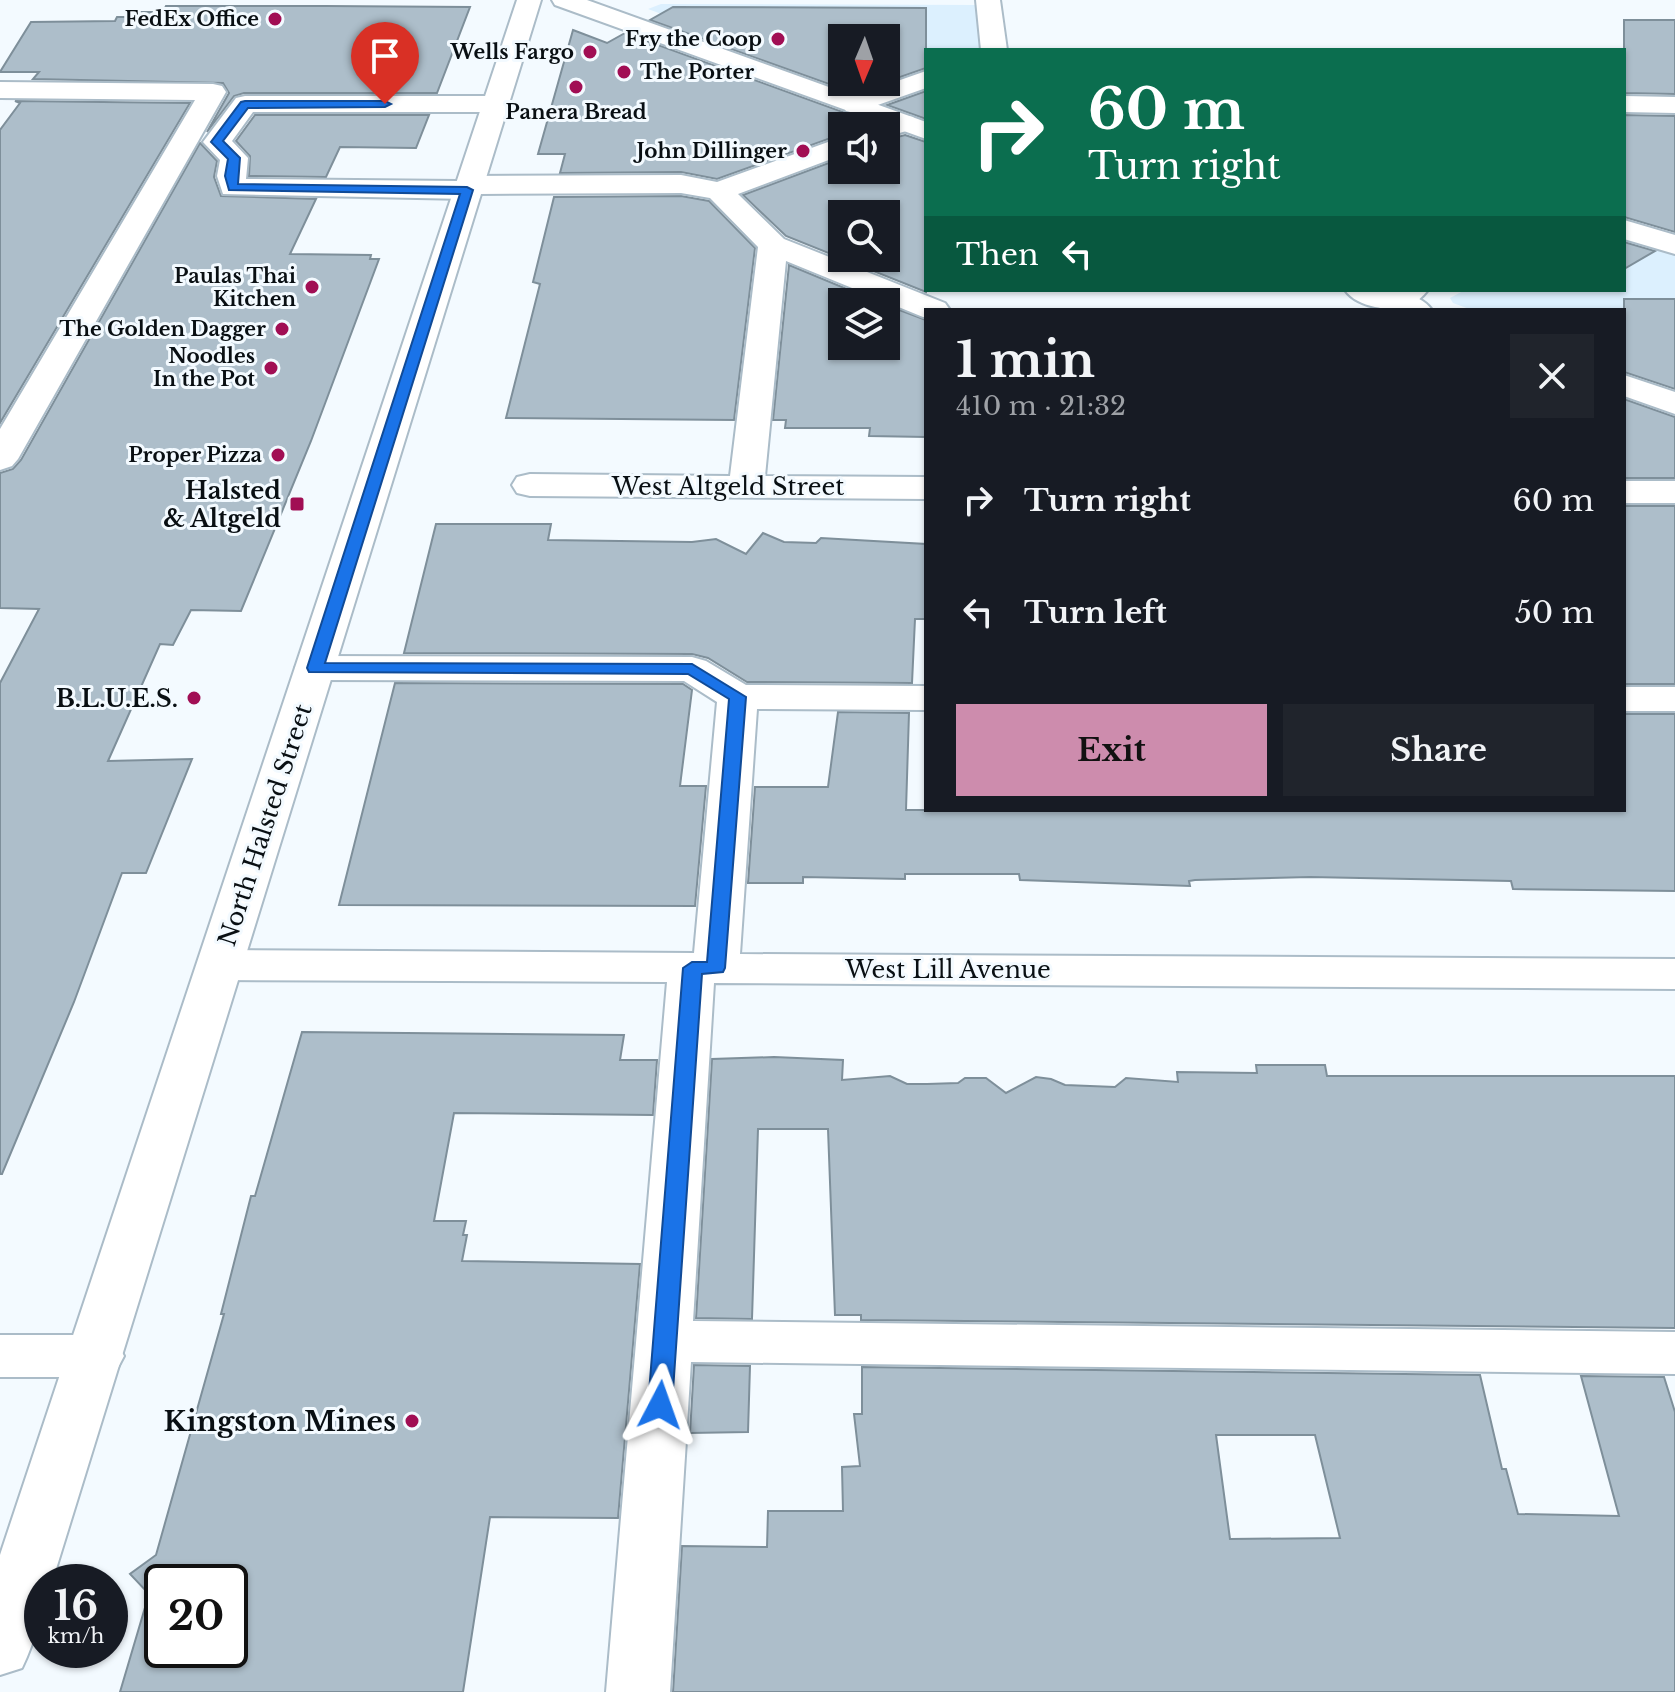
<!DOCTYPE html>
<html lang="en">
<head>
<meta charset="utf-8">
<style>
  :root { --surface:#171b24; --page:#20242c; --text:#f1f3f6; --muted:#9ea1a6; --accent:#cd8cad }
  body { margin:0; font-family:"Libre Baskerville",serif; background:var(--page); color:var(--text); height:100vh; display:flex; flex-direction:column; font-size:30px; white-space:nowrap }
  * { box-sizing:border-box; margin:0 }
  p { font-size:26px; color:var(--muted) }
  .icon { flex:none; width:44px; height:44px; fill:none; stroke:currentColor; stroke-width:2; stroke-linecap:round; stroke-linejoin:round }
  .map { position:relative; flex:1; overflow:hidden }
  .side { position:absolute; left:924px; top:308px; width:702px; height:504px; display:flex; flex-direction:column; background:var(--surface); border-radius:0px; box-shadow:0 2px 6px #0004 }
  .side>* { flex:none }
  .guide { position:absolute; left:924px; top:48px; width:702px; height:244px; border-radius:0px; box-shadow:0 2px 6px #0004; background:#0b6e4f; color:#fff; overflow:hidden }
  .needle { width:52px; rotate:182deg }
  .controls { position:absolute; left:828px; top:24px; display:grid; gap:16px }
  .controls a { display:grid; place-items:center; width:72px; height:72px; border-radius:0px; background:var(--surface); box-shadow:0 2px 6px #0004; font-size:40px }
  .speed { position:absolute; left:24px; top:1564px; display:flex; gap:16px; font-size:40px; font-weight:700; text-align:center }
  .speed>* { display:grid; place-content:center; width:104px; height:104px; border-radius:50%; background:var(--surface); box-shadow:0 2px 6px #0004; line-height:1 }
  .speed small { font-size:20px; font-weight:400 }
  .speed .limit { border:4px solid #111; border-radius:12px; background:#fff; color:#111 }
  .pin { position:absolute; display:grid; place-items:center; width:68px; height:68px; color:#fff; margin:-82px -34px; border-radius:50% 50% 50% 0; rotate:-45deg; box-shadow:0 0 8px #0007 }
  .pin .icon { rotate:45deg }
  .me { position:absolute; width:88px; margin:-44px; rotate:4deg; stroke-linejoin:round; filter:drop-shadow(0 0 6px #0008) }
  .turn { display:flex; align-items:center; gap:28px; height:168px; padding:0 32px; font-size:36px }
  .turn .icon { width:104px; height:104px; stroke-width:2.5 }
  .turn b { display:block; font-size:56px; line-height:68px }
  .then { display:flex; align-items:center; height:76px; padding:0 32px; background:#0003; gap:16px; font-size:30px }
  .round { display:grid; place-items:center; flex:none; width:84px; height:84px; border-radius:0px; background:var(--page) }
  .head { display:flex; align-items:center; justify-content:space-between; height:136px; padding:0 32px }
  h1 { font-size:48px; font-weight:700; line-height:60px }
  .action { display:flex; gap:16px; margin-top:auto; padding:16px 32px }
  .action a { flex:1; height:92px; border-radius:0px; background:var(--accent); color:#111; font-size:32px; font-weight:700; line-height:92px; text-align:center }
  .action a+a { background:var(--page); color:var(--text) }
  ul { padding:0; list-style:none }
  li { display:flex; align-items:center; gap:24px; height:112px; padding:0 32px }
  li div { flex:1 }
  li b { display:block; font-size:30px }
  li em { font-style:normal }
  .map>svg:first-child { display:block }
  .built { fill:#dcf0fe }
  .building { fill:#adbeca; stroke:#7e8f9a; stroke-width:2; fill-rule:evenodd }
  .lines { fill:none; stroke-linecap:round; stroke-linejoin:round }
  .minor-casing { stroke:#abbcc8; stroke-width:4 }
  .major-casing { stroke:#abbcc8; stroke-width:4 }
  .minor { fill:#fff; fill-rule:evenodd }
  .major { fill:#fff; fill-rule:evenodd }
  .route { fill:#1a73e8; stroke:#114b97; stroke-width:2 }
  .poi-dot { fill:#a10e54; stroke:#f3faff; stroke-width:3 }
  .labels { text-anchor:middle; dominant-baseline:central; stroke-width:6; stroke-linejoin:round; paint-order:stroke }
  .far-poi-label { font-size:20px; font-weight:bold; fill:#090f13; stroke:#f3faff; text-anchor:end }
  .street-label { font-size:24px; fill:#090f13; stroke:#f3faff }
  .poi-label { font-size:24px; font-weight:bold; fill:#090f13; stroke:#f3faff; text-anchor:end }
  .near-poi-label { font-size:28px; font-weight:bold; fill:#090f13; stroke:#f3faff; text-anchor:end }
</style>
</head>
<body>
<div class="map">
<svg width="1675" height="1692" viewBox="0 0 1675 1692">
  <rect width="100%" height="100%" fill="#f3faff"/>
  <g class="built">
    <polygon points="661,4 981,5 985,50 926,50 926,112 845,82 886,82 886,38 842,38 842,81 648,9"/>
    <polygon points="1624,232 1675,248 1675,383 1624,310 1472,310 1453,303 1450,298 1465,290 1624,290"/>
  </g>
  <g class="building">
    <polygon points="166,6 326,6 470,7 437,93 244,93 234,96 207,132 229,93 223,83 33,79 39,72 0,72 31,22 115,21 117,17 134,17 136,12 163,12"/>
    <polygon points="673,7 926,8 926,68 886,82 886,38 842,38 842,82 886,82 854,93 650,20"/>
    <polygon points="1624,20 1675,20 1675,94 1624,93"/>
    <polygon points="573,30 607,43 625,33 873,123 871,126 842,126 842,134 717,179 681,172 560,173 565,154 538,154"/>
    <polygon points="926,91 926,119 887,105"/>
    <polygon points="15,101 190,103 0,423 0,130 20,103"/>
    <polygon points="255,115 429,115 416,148 340,147 326,177 249,176 250,156 236,141"/>
    <polygon points="1624,115 1675,116 1675,232 1624,217"/>
    <path d="M905 135 926 142V292L786 236 743 195 842 158V170H886V140ZM842 214H886V258H842Z"/>
    <polygon points="200,143 217,161 214,177 221,196 316,199 290,254 371,255 370,259 379,259 311,441 241,611 191,610 173,645 160,644 108,761 192,759 146,873 122,873 74,1002 2,1174 0,1174 0,683 39,609 0,608 0,473 13,469 21,460"/>
    <polygon points="681,196 709,201 755,248 734,420 506,418 540,284 533,282 554,197"/>
    <polygon points="1624,242 1655,251 1624,269"/>
    <polygon points="789,265 878,302 842,302 842,346 886,346 886,305 926,320 926,437 869,436 870,428 785,428 786,420 773,420"/>
    <polygon points="1624,299 1675,299 1675,389 1624,372"/>
    <polygon points="1624,399 1675,417 1675,478 1624,478"/>
    <rect x="1624" y="506" width="51" height="178"/>
    <polygon points="436,524 551,524 548,540 692,542 716,539 746,554 763,533 784,542 816,543 821,538 926,544 926,619 915,619 912,683 747,682 708,658 692,654 404,653"/>
    <polygon points="395,683 683,684 692,690 680,786 706,786 695,906 339,905"/>
    <polygon points="838,712 909,713 906,810 1624,810 1624,714 1675,714 1675,891 1513,889 1511,881 1310,877 1195,880 1189,881 1190,886 1020,880 1019,874 905,874 905,879 803,877 803,883 748,883 755,787 828,787"/>
    <path d="M302 1032 624 1035 620 1060H657L653 1115 454 1113 434 1221H466L463 1235H467L462 1261 640 1264 618 1518 490 1517 463 1692H120L149 1594 130 1574 156 1555 224 1314H221L251 1196H255ZM162 1582H230V1650H162Z"/>
    <polygon points="774,1057 843,1060 842,1080 890,1076 907,1084 927,1084 958,1083 965,1078 986,1078 1006,1093 1036,1077 1051,1079 1065,1085 1115,1087 1126,1078 1178,1082 1177,1072 1257,1073 1256,1065 1325,1065 1327,1076 1675,1076 1675,1328 861,1320 861,1315 835,1315 828,1129 758,1129 752,1319 696,1318 712,1059"/>
    <polygon points="694,1365 750,1366 748,1432 690,1433"/>
    <path d="M862 1367 1480 1375 1502 1469H1506L1518 1514 1619 1516 1581 1376 1664 1377 1675 1412V1692H673L682 1546 767 1547 768 1511H843L842 1467 860 1466 854 1414H862ZM1216 1435H1315L1340 1538 1230 1539Z"/>
  </g>
  <g class="lines">
    <g class="minor-casing">
      <g id="minor">
        <polygon points="976,0 1000,0 1007,50 981,50"/>
        <polygon points="926,71 926,88 855,113 846,111 842,105 846,99"/>
        <polygon points="0,82 213,84 222,86 226,92 18,459 12,466 0,470 0,429 195,100 0,98"/>
        <polygon points="245,96 495,96 504,98 508,104 504,110 495,112 253,112 232,141 248,158 246,179 457,181 469,176 681,175 717,182 842,137 842,155 738,194 784,239 945,303 950,310 926,310 926,317 923,317 786,261 765,476 926,477 926,499 530,496 517,493 512,485 517,477 530,474 730,476 758,247 710,198 681,193 479,194 467,199 223,194 217,176 220,160 203,142 236,98"/>
        <polygon points="1624,96 1675,97 1675,113 1624,112"/>
        <polygon points="903,115 913,117 917,123 913,129 886,137 886,126 874,126"/>
        <polygon points="1624,220 1675,235 1675,254 1624,239"/>
        <path d="M1388 290H1428C1417 305 1397 312 1380 308L1375 301Z"/>
        <rect x="1624" y="481" width="51" height="22"/>
        <polygon points="315,656 692,657 706,661 746,685 926,686 926,710 757,709 740,954 1675,959 1675,989 714,983 693,1321 1675,1332 1675,1374 691,1362 670,1692 606,1692 667,982 220,980 203,975 197,965 203,955 220,950 694,953 717,702 684,681 315,680 301,676 295,668 301,660"/>
        <rect x="1624" y="687" width="51" height="24"/>
        <polygon points="0,1335 96,1335 116,1341 124,1356 116,1371 96,1377 0,1377"/>
      </g>
    </g>
    <g class="major-casing">
      <g id="major">
        <path d="M517 0H541L52 1582H42C42 1614 36 1639 22 1668L0 1675V1555Z"/>
        <polygon points="552,0 587,0 926,122 926,139 555,5"/>
        <path d="M1345 290C1370 290 1416 287 1432 310 1407 310 1361 313 1345 290Z"/>
        <polygon points="1624,375 1675,392 1675,414 1624,396"/>
      </g>
    </g>
    <use href="#minor" class="minor"/>
    <use href="#major" class="major"/>
  </g>
  <polygon class="route" points="245,101 385,101 391,104 385,107 248,108 223,141 240,158 238,184 467,187 473,190 325,663 692,664 746,697 725,968 723,972 702,974 672,1405 668,1412 660,1414 651,1412 648,1405 683,968 692,962 707,962 729,699 688,674 309,672 307,668 460,194 229,190 225,176 228,159 211,142 241,102"/>
  <g class="poi-dot">
    <circle cx="275" cy="19" r="8"/>
    <circle cx="778" cy="39" r="8"/>
    <circle cx="590" cy="52" r="8"/>
    <circle cx="624" cy="72" r="8"/>
    <circle cx="576" cy="87" r="8"/>
    <circle cx="803" cy="151" r="8"/>
    <circle cx="312" cy="287" r="8"/>
    <circle cx="282" cy="329" r="8"/>
    <circle cx="271" cy="368" r="8"/>
    <circle cx="278" cy="455" r="8"/>
    <rect x="289" y="496" width="16" height="16" rx="4"/>
    <circle cx="194" cy="698" r="8"/>
    <circle cx="412" cy="1421" r="8"/>
  </g>
  <g class="labels">
    <g class="far-poi-label">
      <text x="259" y="19">FedEx Office</text>
      <text x="762" y="39">Fry the Coop</text>
      <text x="574" y="52">Wells Fargo</text>
      <text x="640" y="72" text-anchor="start">The Porter</text>
      <text x="576" y="112" text-anchor="middle">Panera Bread</text>
      <text x="787" y="151">John Dillinger</text>
      <text x="296" y="276">Paulas Thai<tspan x="296" dy="23">Kitchen</tspan></text>
      <text x="266" y="329">The Golden Dagger</text>
      <text x="255" y="356">Noodles<tspan x="255" dy="23">In the Pot</tspan></text>
      <text x="262" y="455">Proper Pizza</text>
    </g>
    <g class="street-label">
      <text x="728" y="486">West Altgeld Street</text>
      <text transform="translate(265 825) rotate(-72)">North Halsted Street</text>
      <text x="948" y="969">West Lill Avenue</text>
    </g>
    <g class="poi-label">
      <text x="281" y="490">Halsted<tspan x="281" dy="28">&amp; Altgeld</tspan></text>
      <text x="178" y="698">B.L.U.E.S.</text>
    </g>
    <g class="near-poi-label">
      <text x="396" y="1421">Kingston Mines</text>
    </g>
  </g>
</svg>
<div class="controls">
<a><svg class="needle" viewBox="-14 -14 28 28"><path d="M0-13l5 13h-10z" fill="#e53935"/><path d="M0 13l5-13h-10z" fill="#9ea1a6"/></svg></a>
<a><svg class="icon" aria-label="sound" viewBox="0 0 24 24"><path d="M4 9h4l5-4v14l-5-4H4zM17 9q2 3 0 6"/></svg></a>
<a><svg class="icon" aria-label="search" viewBox="0 0 24 24"><circle cx="10" cy="10" r="6"/><path d="M15 15l6 6"/></svg></a>
<a><svg class="icon" aria-label="layers" viewBox="0 0 24 24"><path d="M12 4l9 5-9 5-9-5zM3 14l9 5 9-5"/></svg></a>
</div>
<div class="speed"><div>16<small>km/h</small></div><div class="limit">20</div></div>
<div class="pin" style="left:385px;top:104px;background:#d93025"><svg class="icon" aria-label="arrive" viewBox="0 0 24 24"><path d="M6 21V4h12l-3 4 3 4H6"/></svg></div>
<svg class="me" style="left:660px;top:1405px" viewBox="-20 -20 40 40"><path d="M0-17L14 15 0 8-14 15z" fill="#1a73e8" stroke="#fff" stroke-width="4"/></svg>
<div class="guide">
<div class="turn"><svg class="icon" aria-label="right" viewBox="0 0 24 24"><path d="M7 20v-9h11M14 6l5 5-5 5"/></svg><div><b>60 m</b>Turn right</div></div>
<div class="then">Then<svg class="icon" aria-label="left" viewBox="0 0 24 24"><path d="M17 20v-9H6M10 6l-5 5 5 5"/></svg></div>
</div>
<section class="side">
<div class="head"><div><h1>1 min</h1><p>410 m · 21:32</p></div><a class="round"><svg class="icon" aria-label="close" viewBox="0 0 24 24"><path d="M6 6l12 12M18 6L6 18"/></svg></a></div>
<ul>
<li><svg class="icon" aria-label="right" viewBox="0 0 24 24"><path d="M7 20v-9h11M14 6l5 5-5 5"/></svg><div><b>Turn right</b></div><em>60 m</em></li>
<li><svg class="icon" aria-label="left" viewBox="0 0 24 24"><path d="M17 20v-9H6M10 6l-5 5 5 5"/></svg><div><b>Turn left</b></div><em>50 m</em></li>
</ul>
<div class="action"><a>Exit</a><a>Share</a></div>
</section>
</div>
</body>
</html>
